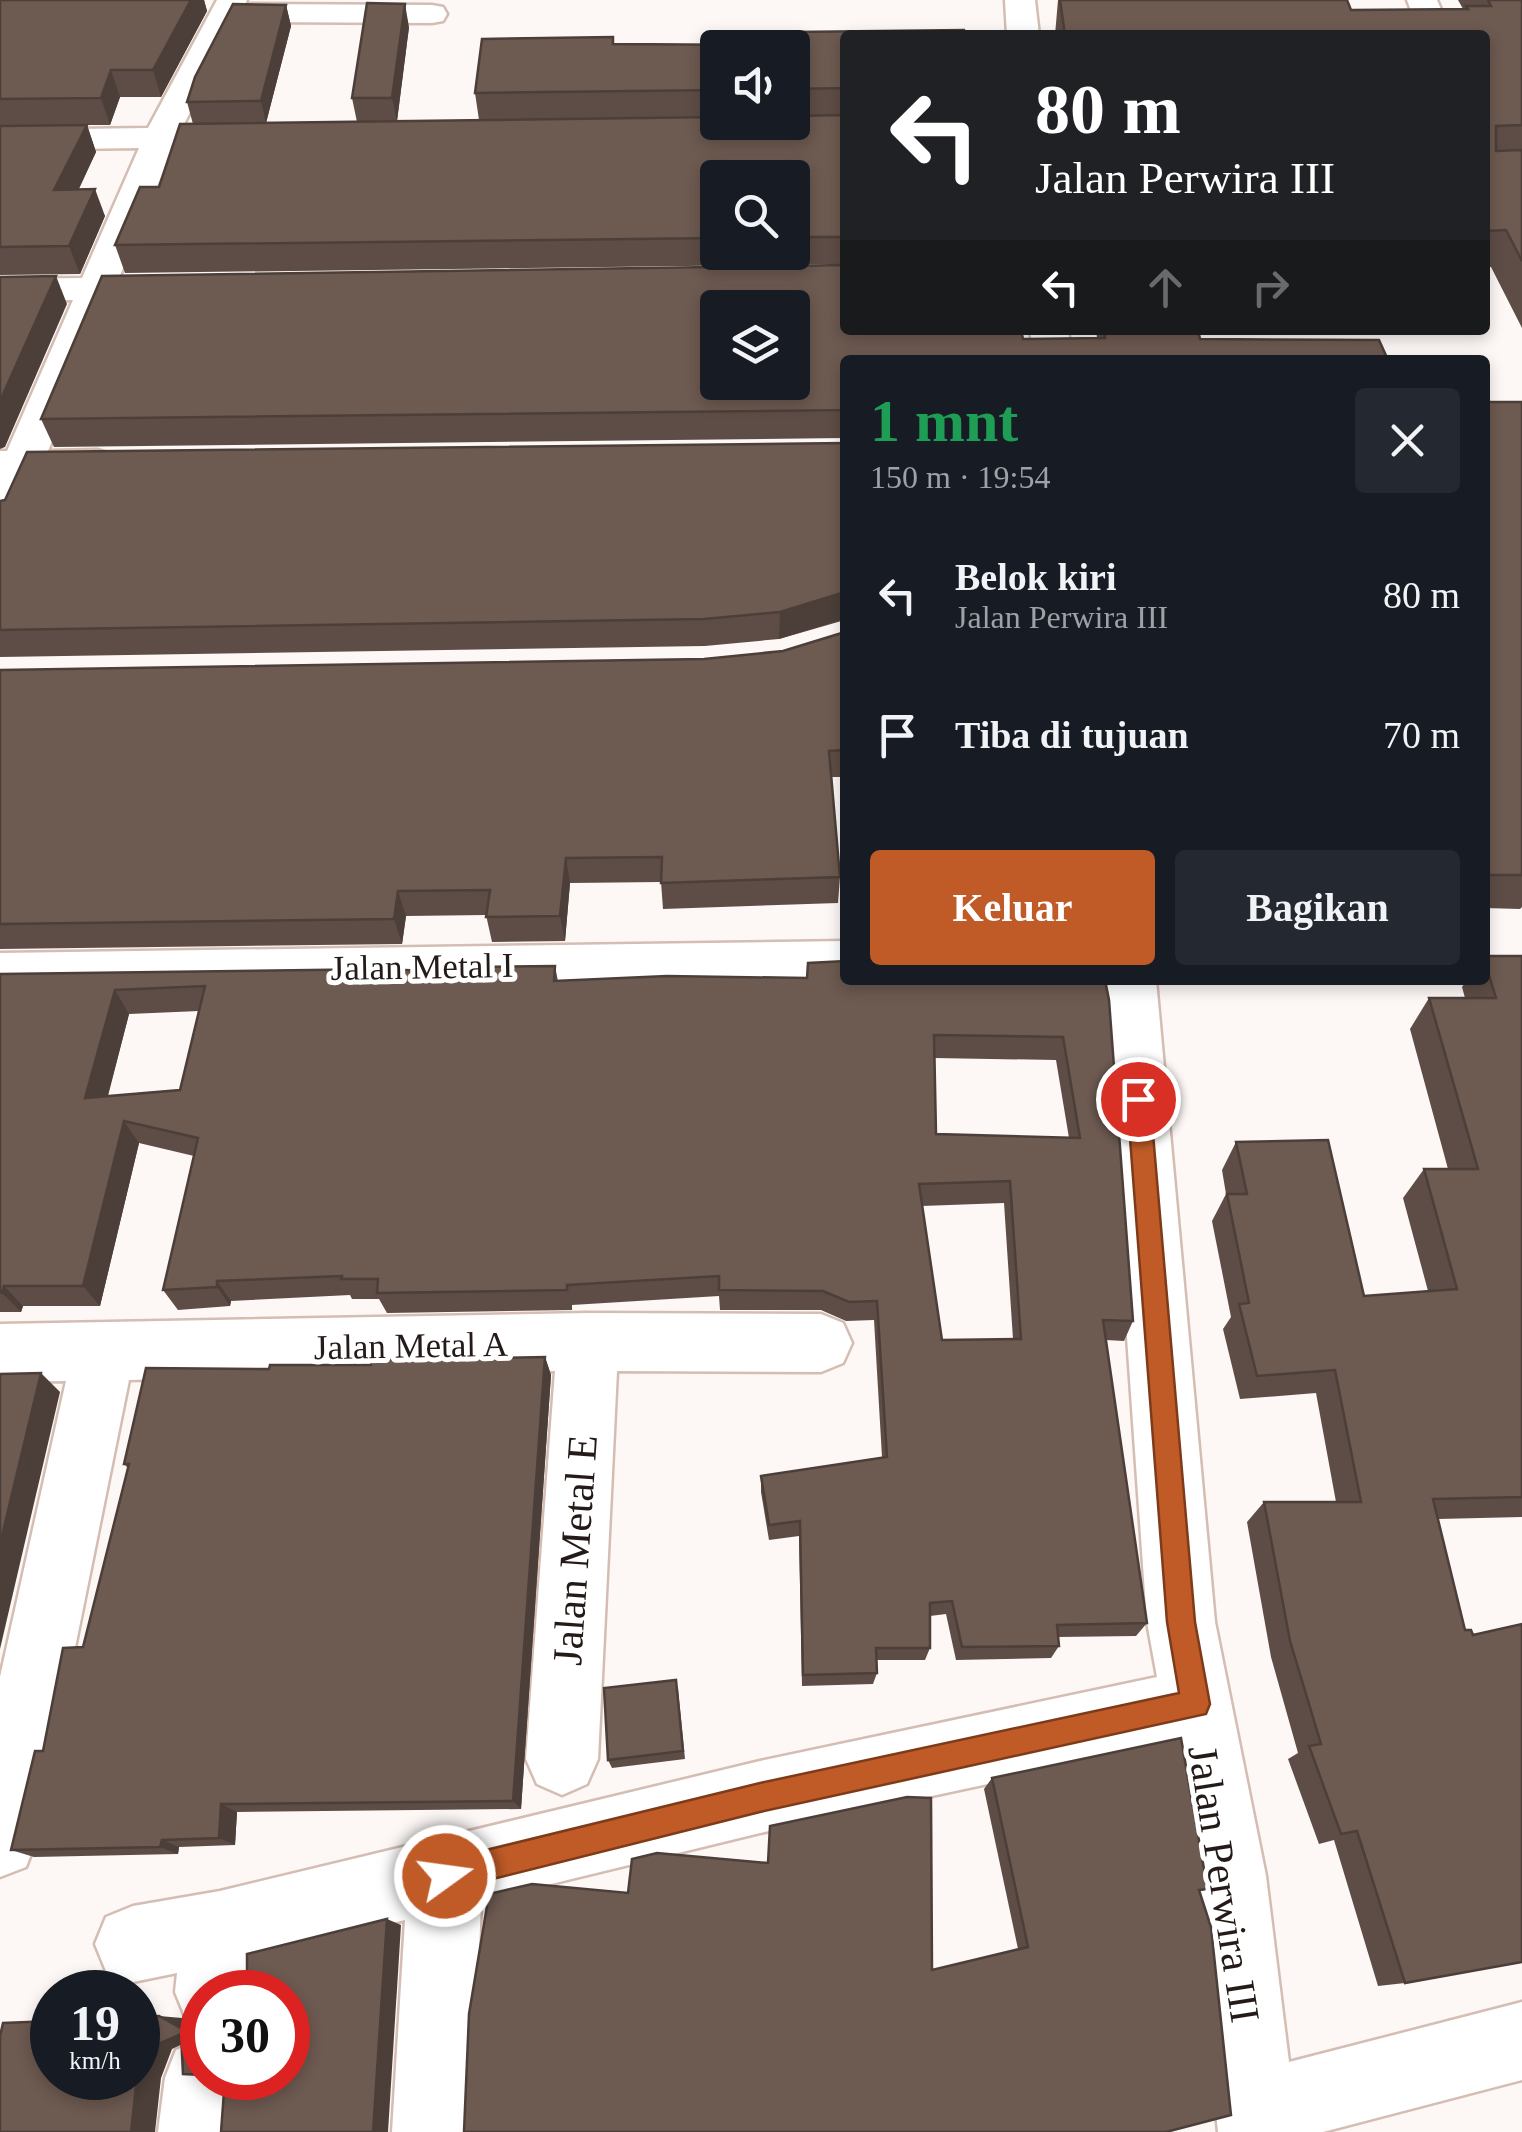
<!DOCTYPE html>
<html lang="id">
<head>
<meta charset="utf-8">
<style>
  :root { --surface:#171b24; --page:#242831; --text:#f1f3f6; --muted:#9ea1a6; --accent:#c05b28 }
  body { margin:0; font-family:Georgia,serif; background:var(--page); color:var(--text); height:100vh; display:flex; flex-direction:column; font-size:38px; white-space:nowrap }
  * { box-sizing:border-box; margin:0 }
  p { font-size:32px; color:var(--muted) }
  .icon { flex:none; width:55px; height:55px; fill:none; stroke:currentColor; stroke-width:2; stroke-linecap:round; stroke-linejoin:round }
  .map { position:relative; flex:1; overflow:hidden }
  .drawer { position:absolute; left:840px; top:355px; width:650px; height:630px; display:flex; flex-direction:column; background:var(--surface); border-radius:10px; box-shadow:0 5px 15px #0003 }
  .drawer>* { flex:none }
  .top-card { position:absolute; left:840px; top:30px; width:650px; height:305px; border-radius:10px; box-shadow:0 5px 15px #0003; background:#202124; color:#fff; overflow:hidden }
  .tools { position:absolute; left:700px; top:30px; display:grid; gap:20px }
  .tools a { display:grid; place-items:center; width:110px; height:110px; border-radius:10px; background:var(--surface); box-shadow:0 5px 15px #0003; font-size:50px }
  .speed { position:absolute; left:30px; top:1970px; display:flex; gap:20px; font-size:50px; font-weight:700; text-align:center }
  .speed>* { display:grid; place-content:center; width:130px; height:130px; border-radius:50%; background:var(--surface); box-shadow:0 5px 15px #0003; line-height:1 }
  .speed small { font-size:25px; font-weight:400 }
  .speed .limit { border:15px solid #d22; background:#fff; color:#111 }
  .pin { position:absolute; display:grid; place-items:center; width:85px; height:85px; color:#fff; margin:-42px; border:5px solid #fff; border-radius:50%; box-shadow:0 2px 10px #0007 }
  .me { position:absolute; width:110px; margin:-55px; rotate:76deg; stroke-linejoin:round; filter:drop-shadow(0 0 8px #0008) }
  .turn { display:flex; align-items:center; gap:35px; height:210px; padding:0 30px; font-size:45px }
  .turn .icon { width:130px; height:130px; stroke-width:2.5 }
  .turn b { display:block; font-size:70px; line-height:85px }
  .lanes { display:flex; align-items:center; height:95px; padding:0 30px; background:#0003; justify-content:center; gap:50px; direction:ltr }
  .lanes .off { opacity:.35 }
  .round { display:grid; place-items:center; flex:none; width:105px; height:105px; border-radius:10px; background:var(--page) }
  .overview { display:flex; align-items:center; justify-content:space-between; height:170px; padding:0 30px }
  h1 { font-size:60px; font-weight:700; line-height:75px; color:#1e9e55 }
  .action { display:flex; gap:20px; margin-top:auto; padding:20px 30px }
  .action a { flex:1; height:115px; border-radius:10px; background:var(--accent); color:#fff; font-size:40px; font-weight:700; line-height:115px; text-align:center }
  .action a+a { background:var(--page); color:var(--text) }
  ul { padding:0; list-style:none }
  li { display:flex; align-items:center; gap:30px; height:140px; padding:0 30px }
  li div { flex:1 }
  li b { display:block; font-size:38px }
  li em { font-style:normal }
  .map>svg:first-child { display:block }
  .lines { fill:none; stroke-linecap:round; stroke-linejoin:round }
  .minor-casing { stroke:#d4bdb3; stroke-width:5 }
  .minor { fill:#fff; fill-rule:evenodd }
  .wall { fill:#5e4d46; fill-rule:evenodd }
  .shaded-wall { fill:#4c3f39 }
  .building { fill:#6d5a51; stroke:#4c3f39; stroke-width:2.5; fill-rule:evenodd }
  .route { fill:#c05b28; stroke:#7d3b1a; stroke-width:2.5 }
  .labels { text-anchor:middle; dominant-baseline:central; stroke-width:10; stroke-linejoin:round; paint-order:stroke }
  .street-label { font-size:35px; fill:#241b18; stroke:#fff }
  .near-street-label { font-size:42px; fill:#241b18; stroke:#fff }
</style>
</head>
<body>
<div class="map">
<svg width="1522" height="2132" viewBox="0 0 1522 2132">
  <rect width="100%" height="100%" fill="#fdf8f6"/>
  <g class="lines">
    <g class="minor-casing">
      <g id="minor">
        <polygon points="217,0 247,0 245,4 432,5 443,7 447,14 443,21 432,23 236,22 182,128 259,130 264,137 259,144 247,147 173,148 119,278 185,280 191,288 185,296 110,300 48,451 97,450 112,454 118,463 112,472 37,476 15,526 0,530 0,451 7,451 73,300 0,301 0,279 82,278 139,148 0,150 0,130 148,128"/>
        <polygon points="1005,0 1035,0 1039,35 1007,35"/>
        <polygon points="1407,0 1437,0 1452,35 1420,35"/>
        <polygon points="1030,330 1068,330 1072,360 1034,360"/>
        <polygon points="845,941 845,980 854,980 845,983 0,995 0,953"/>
        <polygon points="1102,980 1156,980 1215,1622 1266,1876 1289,2062 1522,2002 1522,2080 1323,2132 1218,2132 1192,1876 1169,1745 760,1833 481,1901 472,2132 392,2132 405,1920 255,1957 251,1992 202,1992 202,2026 186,2019 175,1992 177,1973 133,1982 106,1971 95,1944 106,1917 133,1906 220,1891 760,1761 1157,1677 1147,1622"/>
        <polygon points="588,1313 821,1314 843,1323 852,1343 843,1363 821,1372 617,1371 598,1759 587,1784 562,1795 537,1784 526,1759 555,1371 129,1380 36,1841 26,1867 0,1877 0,1677 66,1381 0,1382 0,1324"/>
        <polygon points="202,2039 202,2078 243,2078 238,2132 158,2132 165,2078 176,2050"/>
      </g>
    </g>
    <use href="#minor" class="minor"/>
  </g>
  <g class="wall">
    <polygon points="0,0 204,0 207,11 161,97 120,97 110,125 87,125 96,152 79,189 105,216 80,274 0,275"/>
    <polygon points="1058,0 1347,0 1351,10 1463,9 1458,0 1522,0 1522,328 1491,267 1485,267 1485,35 1055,35"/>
    <path d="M286 5 291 26 266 123 845 115V264L125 273 115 245 159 187 193 124 187 102ZM718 178H792V252H718Z"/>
    <polygon points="409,27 397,121 357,122 352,98"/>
    <polygon points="845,35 845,115 792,116 792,48 718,48 718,117 479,120 475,93 613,37 614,44 759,45"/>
    <polygon points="1096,330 1198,330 1200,339 845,360 845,438 54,447 41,419 1023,339 1097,338"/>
    <polygon points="1485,402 1522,402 1522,907 1520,909 1485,908"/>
    <polygon points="845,443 845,620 779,639 705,646 0,657 0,501"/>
    <polygon points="845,632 845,777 831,777 840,877 838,903 663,909 661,882 570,883 565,941 492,942 486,915 406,916 402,944 0,949 0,670 704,659 783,651"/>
    <polygon points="1485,956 1522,956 1522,1517 1438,1519 1405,1983 1378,1986 1334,1840 1319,1844 1288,1759 1298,1753 1271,1657 1247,1522 1264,1502 1336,1502 1316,1393 1240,1399 1223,1329 1231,1317 1212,1221 1226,1194 1222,1170 1236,1142 1364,1296 1428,1291 1403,1198 1424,1169 1448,1169 1410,1029 1429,998 1465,998 1462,987 1467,980 1485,980"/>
    <path d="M555 966 558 981 807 978 1105 980 1133 1321 1124 1341 1106 1340 1147 1623 1136 1636 1058 1637 1059 1646 1051 1658 956 1660 946 1614 930 1616V1648L925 1660H876L877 1673 873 1684 802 1686 799 1536 769 1540 761 1492V1476L882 1457 874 1320 846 1321 821 1310H720L719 1296 572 1305V1310L387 1313 379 1299H352L350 1295 231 1301 230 1306 178 1310 163 1290 194 1156 139 1143 100 1306H23L21 1312H0V974H478ZM199 1011 180 1090 108 1096 129 1014ZM934 1058 1056 1060 1069 1138 936 1134ZM1004 1203 1013 1339 942 1340 922 1206Z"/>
    <polygon points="545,1357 551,1375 521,1809 237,1812 235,1845 179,1847 178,1854 34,1857 11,1850 43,1751 83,1647 128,1468 124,1464 269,1369"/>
    <polygon points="678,1689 685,1759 612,1768 608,1760"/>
    <polygon points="992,1778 1207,1889 1199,1892 1166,2132 932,1970 1018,1949 984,1789"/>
  </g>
  <g class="shaded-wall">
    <polygon points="191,0 204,0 207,11 161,97 153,70"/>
    <polygon points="405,4 409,27 397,121 392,98"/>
    <polygon points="286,5 291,26 266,123 261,101"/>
    <polygon points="111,70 120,97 110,125 101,98"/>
    <polygon points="87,125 96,152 65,217 54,190"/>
    <polygon points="95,189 105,216 80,274 69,246"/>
    <polygon points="56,276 67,304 5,447 0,449 0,401"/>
    <polygon points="845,592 844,619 779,639 780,612"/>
    <polygon points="566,858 570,883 565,941 560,916"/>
    <polygon points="398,891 406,916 402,944 394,919"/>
    <polygon points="115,990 129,1014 101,1121 85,1098"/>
    <polygon points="124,1121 139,1143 100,1306 83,1286"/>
    <polygon points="217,1281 231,1301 230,1306 217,1287"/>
    <polygon points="4,1286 23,1306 21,1312 2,1293"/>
    <polygon points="545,1357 551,1375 521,1809 513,1801"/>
    <polygon points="41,1373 60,1392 0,1649 0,1544"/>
    <polygon points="221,1804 237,1812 235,1845 219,1838"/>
    <polygon points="162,1840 179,1847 178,1854 160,1847"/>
    <polygon points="387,1919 401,1925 388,2132 373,2132"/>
    <polygon points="159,2016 182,2018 202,2030 181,2028"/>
    <polygon points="181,2034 202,2035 172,2049 161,2078 155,2132 131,2132 137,2078 149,2048"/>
  </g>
  <g class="building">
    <polygon points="0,0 191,0 153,70 111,70 101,98 0,99"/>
    <polygon points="1060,0 1347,0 1351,10 1468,9 1466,6 1491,6 1488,0 1522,0 1522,125 1496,126 1496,151 1522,150 1522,261 1506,230 1485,231 1485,35 1065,35"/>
    <polygon points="367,3 405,4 392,98 352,98"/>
    <polygon points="233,4 286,5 261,101 187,102 195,77"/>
    <polygon points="964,30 965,35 845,35 845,88 792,89 792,48 718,48 718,90 475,93 482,39 613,37 613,44 759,45 760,39 794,40 794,32"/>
    <polygon points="845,115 845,237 792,237 792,178 718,178 718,238 115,245 140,187 159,187 180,124 718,117 718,122 792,122 792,116"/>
    <polygon points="87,125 54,190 95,189 69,246 0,247 0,126"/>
    <path d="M845 265V330H1021L1023 339 1105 338 1104 330H1198L1200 339 1379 340 1388 360H845V410L41 419 102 276ZM718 308H792V382H718Z"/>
    <polygon points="56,276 0,401 0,277"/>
    <rect x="1485" y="402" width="37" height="473"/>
    <polygon points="845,443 845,592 780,612 704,619 0,630 0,501 5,500 27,452"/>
    <polygon points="845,632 845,750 829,751 840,877 661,883 662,857 566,858 560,916 486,917 490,890 398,891 394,919 0,924 0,670 704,659 783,651"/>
    <polygon points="1485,956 1522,956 1522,1497 1433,1499 1465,1630 1471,1630 1473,1635 1522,1624 1522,1962 1405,1983 1357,1831 1341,1834 1309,1746 1321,1744 1290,1641 1264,1502 1361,1502 1335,1370 1257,1376 1239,1304 1249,1303 1227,1194 1247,1194 1236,1142 1328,1140 1364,1296 1457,1289 1424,1169 1478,1169 1429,998 1496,998 1485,962"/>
    <path d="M845 961V980H1105L1109 1000 1133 1321 1103 1320 1147 1623 1057 1625 1059 1646 962 1647 952 1601 930 1603V1648H876L877 1673 803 1675 800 1521 769 1525 761 1476 887 1457 877 1301 849 1302 823 1291 719 1290V1276L567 1285V1290L377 1293 378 1279H341L342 1276 217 1281V1287L163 1290 198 1138 124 1121 83 1286H4L2 1293 0 1292V974L387 969 478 974 479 967 555 966 554 981 667 976 807 978 808 963ZM205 986 180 1090 85 1098 115 990ZM934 1035 1063 1037 1080 1138 936 1134ZM1010 1181 1021 1339 942 1340 919 1184Z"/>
    <polygon points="545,1357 513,1801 221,1804 219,1838 162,1840 160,1847 11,1850 35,1751 43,1751 63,1648 83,1647 129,1464 124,1464 146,1368 269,1369 270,1365 371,1365 372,1360"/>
    <polygon points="41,1373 0,1544 0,1374"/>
    <polygon points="676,1680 683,1751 608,1760 604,1688"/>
    <polygon points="1181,1738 1204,1869 1207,1889 1199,1890 1211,1927 1231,2115 1166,2132 464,2132 469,2014 489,1894 532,1884 628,1893 632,1859 657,1853 768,1863 770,1826 907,1797 931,1798 932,1970 1028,1947 992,1778"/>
    <polygon points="387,1919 373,2132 221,2132 225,2078 288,2078 288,1992 247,1992 247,1954"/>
    <polygon points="202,2014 202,2075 183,2074 181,2034 149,2048 138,2077 138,2017 159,2016 181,2028 184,2015"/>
    <polygon points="52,2021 52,2078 137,2078 131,2132 0,2132 0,2036 3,2023"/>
  </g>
  <polygon class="route" points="1138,1089 1147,1092 1150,1099 1195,1622 1210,1704 1206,1714 760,1812 445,1891 434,1886 430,1876 434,1865 445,1860 760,1783 1179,1693 1167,1622 1127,1099 1130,1092"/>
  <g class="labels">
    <g class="street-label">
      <text transform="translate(422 967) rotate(-1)">Jalan Metal I</text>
      <text transform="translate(411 1346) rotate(-1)">Jalan Metal A</text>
    </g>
    <g class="near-street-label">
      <text transform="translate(575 1550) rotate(-86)">Jalan Metal E</text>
      <text transform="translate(1224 1884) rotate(81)">Jalan Perwira III</text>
    </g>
  </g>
</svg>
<div class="tools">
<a><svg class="icon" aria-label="sound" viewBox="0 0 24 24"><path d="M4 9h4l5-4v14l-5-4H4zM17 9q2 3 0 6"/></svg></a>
<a><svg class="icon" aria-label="search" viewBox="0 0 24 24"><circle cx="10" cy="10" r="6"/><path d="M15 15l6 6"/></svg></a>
<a><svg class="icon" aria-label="layers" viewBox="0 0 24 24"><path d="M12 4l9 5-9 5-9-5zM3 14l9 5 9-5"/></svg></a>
</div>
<div class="speed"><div>19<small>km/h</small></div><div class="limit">30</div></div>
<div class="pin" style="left:1138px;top:1099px;background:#d93025"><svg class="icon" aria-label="arrive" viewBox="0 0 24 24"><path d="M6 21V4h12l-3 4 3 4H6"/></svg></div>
<svg class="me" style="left:445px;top:1876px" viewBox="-20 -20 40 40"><circle r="17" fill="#c05b28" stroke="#fff" stroke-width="3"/><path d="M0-11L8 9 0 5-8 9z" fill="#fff"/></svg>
<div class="top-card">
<div class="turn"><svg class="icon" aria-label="left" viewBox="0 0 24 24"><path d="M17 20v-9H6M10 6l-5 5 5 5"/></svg><div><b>80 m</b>Jalan Perwira III</div></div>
<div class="lanes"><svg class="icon" aria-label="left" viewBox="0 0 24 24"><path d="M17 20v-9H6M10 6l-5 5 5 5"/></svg><svg class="icon off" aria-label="ahead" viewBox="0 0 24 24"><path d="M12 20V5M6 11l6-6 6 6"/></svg><svg class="icon off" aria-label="right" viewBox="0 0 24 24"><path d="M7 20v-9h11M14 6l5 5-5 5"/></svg></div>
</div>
<section class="drawer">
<div class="overview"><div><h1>1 mnt</h1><p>150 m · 19:54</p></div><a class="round"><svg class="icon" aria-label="close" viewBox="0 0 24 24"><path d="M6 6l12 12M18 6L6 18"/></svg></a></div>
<ul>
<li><svg class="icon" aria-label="left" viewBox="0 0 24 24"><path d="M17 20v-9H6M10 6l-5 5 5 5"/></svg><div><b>Belok kiri</b><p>Jalan Perwira III</p></div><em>80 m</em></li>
<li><svg class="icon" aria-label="arrive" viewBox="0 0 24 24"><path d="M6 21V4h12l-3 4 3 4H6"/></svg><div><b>Tiba di tujuan</b></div><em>70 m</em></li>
</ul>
<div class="action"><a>Keluar</a><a>Bagikan</a></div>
</section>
</div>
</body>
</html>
